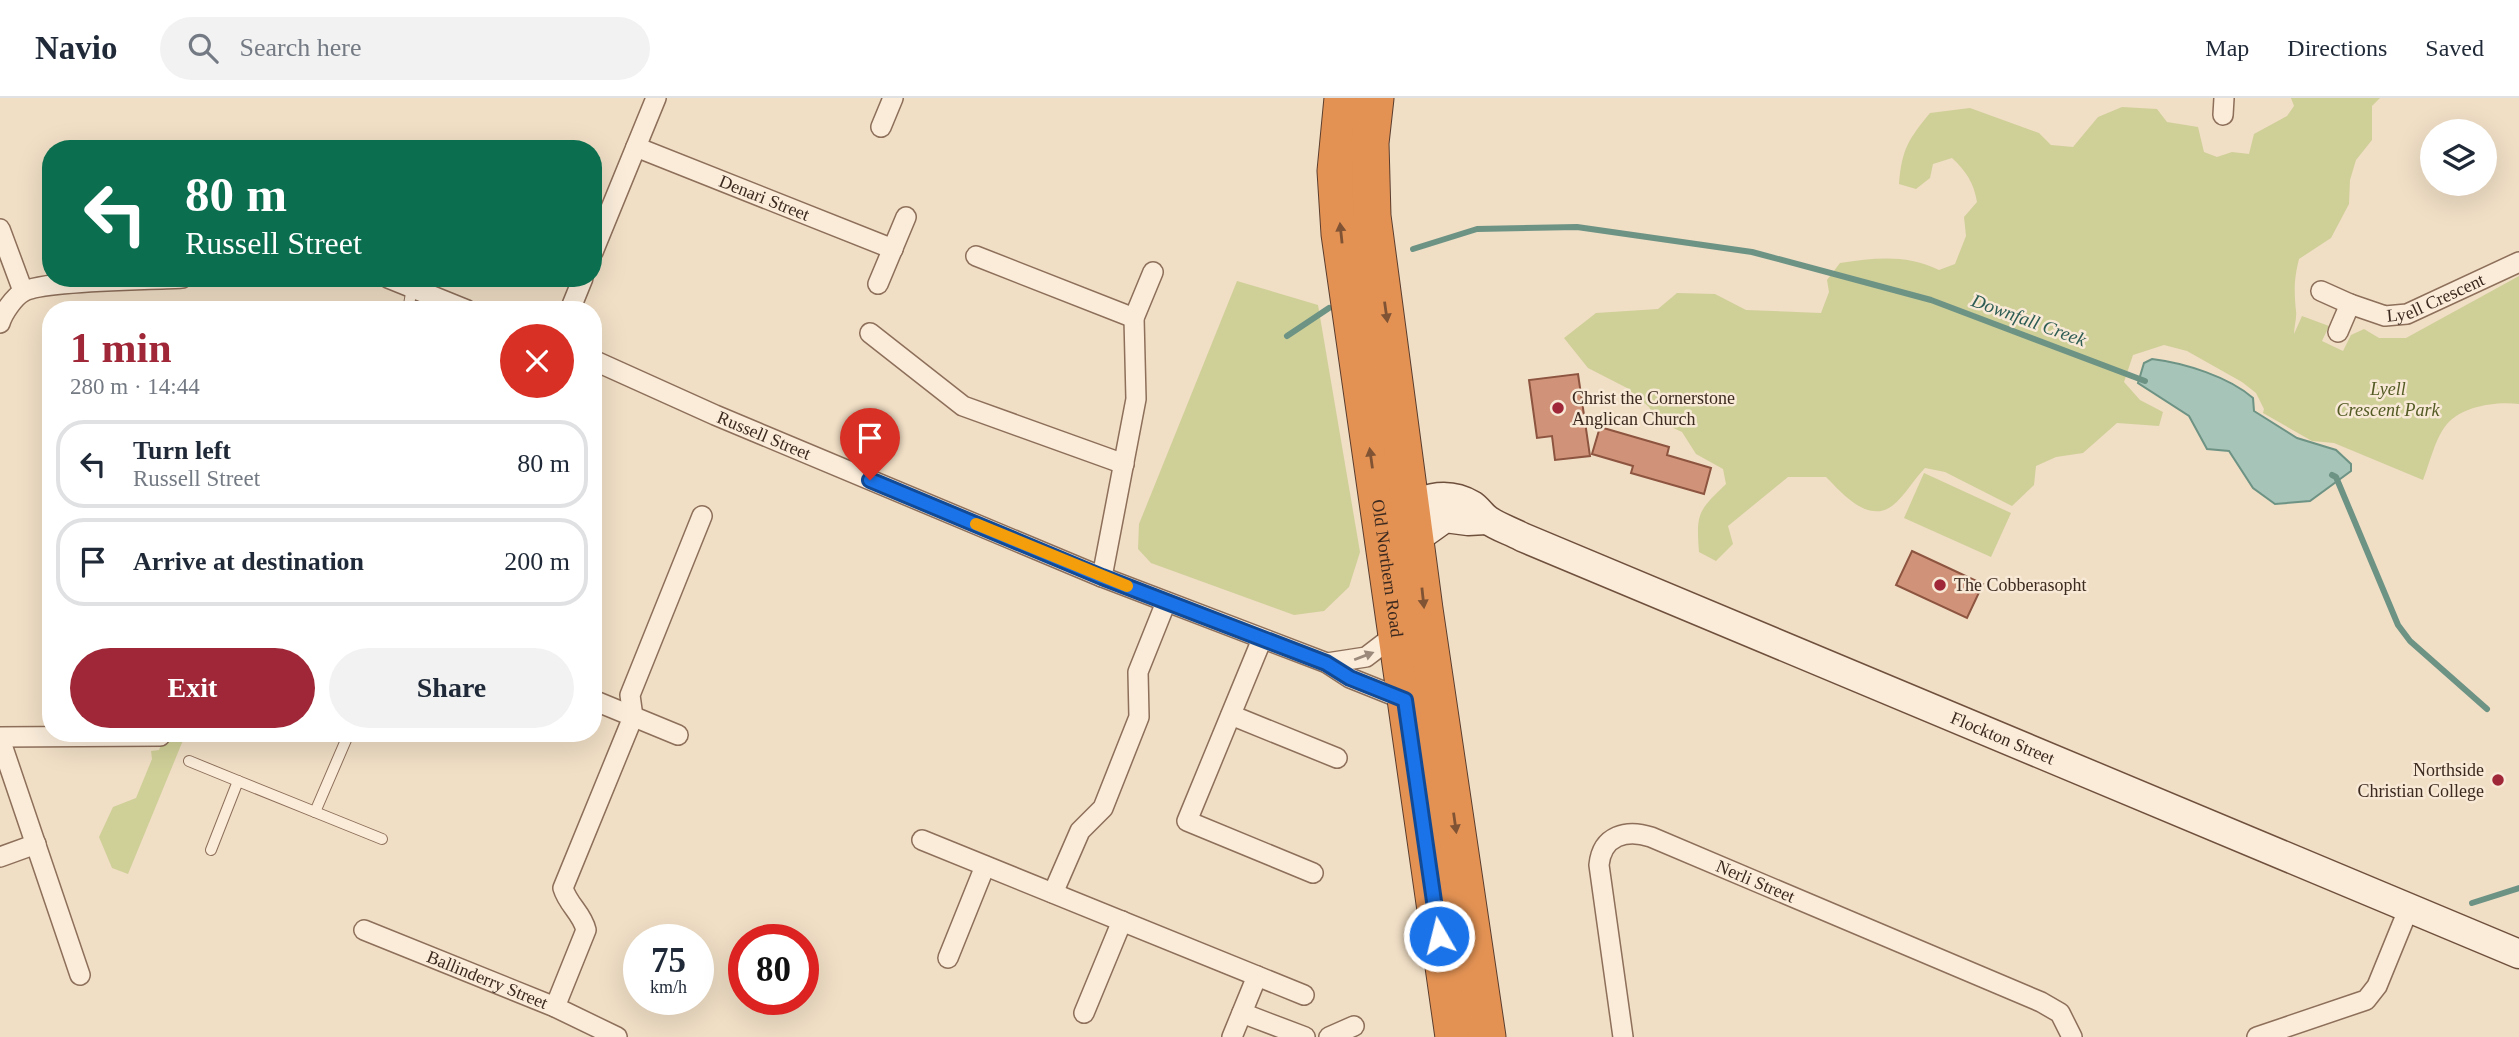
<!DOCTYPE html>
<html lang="en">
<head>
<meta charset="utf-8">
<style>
  :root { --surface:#fff; --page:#f2f2f3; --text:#1f2937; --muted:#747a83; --line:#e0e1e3; --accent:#9f2737 }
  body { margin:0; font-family:Georgia,serif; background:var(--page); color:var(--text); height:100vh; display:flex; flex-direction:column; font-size:26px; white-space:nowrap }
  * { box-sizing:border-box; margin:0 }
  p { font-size:23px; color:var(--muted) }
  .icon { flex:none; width:38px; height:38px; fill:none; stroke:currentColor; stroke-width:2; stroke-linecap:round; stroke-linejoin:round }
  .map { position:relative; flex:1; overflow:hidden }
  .sheet { position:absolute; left:42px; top:203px; width:560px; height:441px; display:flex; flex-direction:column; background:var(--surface); border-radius:28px; box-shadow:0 7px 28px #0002 }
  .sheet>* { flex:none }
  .banner { position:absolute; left:42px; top:42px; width:560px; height:147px; border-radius:28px; box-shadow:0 7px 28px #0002; background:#0b6e4f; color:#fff; overflow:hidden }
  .tools { position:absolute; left:2420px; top:21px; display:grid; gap:14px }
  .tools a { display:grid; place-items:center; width:77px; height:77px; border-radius:50%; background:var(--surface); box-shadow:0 7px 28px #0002; font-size:35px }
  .speed { position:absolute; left:623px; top:826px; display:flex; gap:14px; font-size:35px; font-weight:700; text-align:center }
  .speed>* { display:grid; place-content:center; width:91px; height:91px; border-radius:50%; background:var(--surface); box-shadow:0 7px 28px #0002; line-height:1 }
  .speed small { font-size:18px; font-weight:400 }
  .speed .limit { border:10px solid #d22; background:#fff; color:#111 }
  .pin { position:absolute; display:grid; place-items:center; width:60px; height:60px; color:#fff; margin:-72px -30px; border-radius:50% 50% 50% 0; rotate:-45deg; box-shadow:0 0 7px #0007 }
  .pin .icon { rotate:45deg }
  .me { position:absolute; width:77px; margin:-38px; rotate:352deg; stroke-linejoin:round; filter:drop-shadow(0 0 5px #0008) }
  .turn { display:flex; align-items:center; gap:24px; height:147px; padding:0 28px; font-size:32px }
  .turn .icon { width:91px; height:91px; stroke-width:2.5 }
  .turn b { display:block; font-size:49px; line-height:60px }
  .round { display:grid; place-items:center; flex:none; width:74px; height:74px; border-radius:37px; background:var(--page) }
  .head { display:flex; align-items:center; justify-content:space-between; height:119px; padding:0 28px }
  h1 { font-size:42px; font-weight:700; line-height:52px; color:var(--accent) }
  .button { display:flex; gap:14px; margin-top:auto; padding:14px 28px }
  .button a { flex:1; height:80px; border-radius:42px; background:var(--accent); color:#fff; font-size:28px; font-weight:700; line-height:80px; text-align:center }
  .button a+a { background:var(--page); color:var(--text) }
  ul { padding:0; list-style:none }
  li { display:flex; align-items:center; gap:21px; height:88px; margin:0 14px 10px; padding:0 14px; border:4px solid var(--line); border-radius:28px }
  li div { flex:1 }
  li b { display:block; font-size:26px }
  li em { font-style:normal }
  header { display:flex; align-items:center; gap:42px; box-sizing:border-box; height:98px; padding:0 35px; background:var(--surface); border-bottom:2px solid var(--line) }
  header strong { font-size:33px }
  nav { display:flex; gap:38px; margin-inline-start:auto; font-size:24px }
  .search { width:490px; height:63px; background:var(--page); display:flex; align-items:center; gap:18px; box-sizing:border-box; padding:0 24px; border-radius:38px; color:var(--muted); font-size:26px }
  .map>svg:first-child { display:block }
  .green { fill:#cfcf98 }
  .water { fill:#a7c4b8; stroke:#6d9385; stroke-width:2 }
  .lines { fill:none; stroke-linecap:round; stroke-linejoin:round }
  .stream { stroke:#6d9385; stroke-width:6 }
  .building { fill:#d09379; stroke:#8d543f; stroke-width:2 }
  .lane-casing { stroke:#8d6f5a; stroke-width:12 }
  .street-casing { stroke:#8d6f5a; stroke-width:22 }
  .secondary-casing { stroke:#6f503d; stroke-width:31 }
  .highway-casing { stroke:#5a3d2e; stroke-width:39 }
  .lane { stroke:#faecd9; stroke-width:10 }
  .street { stroke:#faecd9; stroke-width:19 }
  .secondary { stroke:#faecd9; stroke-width:28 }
  .highway { stroke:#e39253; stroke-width:37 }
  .oneway { fill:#7f5334 }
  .oneway2 { fill:#9b8a7c }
  .route-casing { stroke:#114b97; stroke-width:18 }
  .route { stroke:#1a73e8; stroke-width:12 }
  .slow { stroke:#f59e0b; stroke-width:12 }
  .poi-dot { fill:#9f2737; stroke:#f7e9d5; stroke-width:2.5 }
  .labels { text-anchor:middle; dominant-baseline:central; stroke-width:5; stroke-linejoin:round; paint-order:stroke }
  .street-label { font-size:18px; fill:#3c291f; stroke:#f7e9d5 }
  .park-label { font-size:18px; font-style:italic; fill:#535a24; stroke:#f7e9d5 }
  .poi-label { font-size:18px; fill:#3c291f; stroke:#f7e9d5; text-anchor:start }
  .water-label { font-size:19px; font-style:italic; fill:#2d5c54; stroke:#f7e9d5 }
</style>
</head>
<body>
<header>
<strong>Navio</strong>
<div class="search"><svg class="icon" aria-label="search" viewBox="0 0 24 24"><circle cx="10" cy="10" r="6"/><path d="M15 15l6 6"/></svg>Search here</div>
<nav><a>Map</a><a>Directions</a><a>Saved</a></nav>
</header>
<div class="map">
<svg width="2519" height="939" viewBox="0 0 2519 939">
  <rect width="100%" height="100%" fill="#f0dec5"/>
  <g class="green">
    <path d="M2291 0H2380L2372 8V42L2356 62 2350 82 2349 106 2331 140 2299 161C2294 181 2294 193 2296 213 2297 220 2294 229 2294 236L2302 218 2329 228 2322 243 2343 253 2351 237 2364 231 2379 240H2406L2519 178V306C2497 303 2462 308 2447 326 2435 340 2430 365 2423 382L2334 345 2312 343 2263 315 2264 311 2256 295 2242 284 2187 253 2164 247 2133 257 2124 284 2140 302 2163 314 2159 328 2117 325 2083 355 2056 359 2036 368 2034 387 2012 408 1945 374 1925 370C1914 381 1904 399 1892 408 1868 426 1841 394 1826 379H1788L1728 428 1733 446 1716 463 1699 454C1696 415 1698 413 1726 386L1723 371 1696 356 1682 334 1656 322 1649 309 1627 290 1588 270 1564 240 1596 215 1658 211 1677 195 1715 196 1746 212 1821 215 1829 194 1827 182 1840 165C1876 160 1905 156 1939 172L1955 166 1966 138 1964 119 1977 104C1974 85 1966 73 1952 60L1933 66 1930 80 1916 91 1899 86C1902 51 1908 42 1930 15L1970 10 2039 35 2051 47 2073 49 2098 19 2122 9 2157 11 2167 24 2198 29 2204 54 2217 59 2232 54 2249 56 2254 36 2287 18 2294 8Z"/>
    <polygon points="1237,183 1318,207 1360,454 1349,489 1324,513 1294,517 1151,465 1138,451 1139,426"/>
    <polygon points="1924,375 2011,415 1991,459 1904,420"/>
    <polygon points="165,635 186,635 128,776 112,770 99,739 113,709 136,700 152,661 151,653 159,652"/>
  </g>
  <path class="water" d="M2152 261C2185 265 2229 279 2253 300L2254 313 2297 340 2336 352 2351 366V373L2310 403 2275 406 2253 390 2229 353 2207 351 2189 318 2138 285 2144 265Z"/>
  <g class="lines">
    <g class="stream">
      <polyline points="1413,151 1477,131 1577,129 1752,154 1931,202 2145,283"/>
      <polyline points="1287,238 1329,210"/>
      <polyline points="2332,377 2336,379 2398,527 2410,543 2487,611"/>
      <polyline points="2472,805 2519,790"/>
    </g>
  </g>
  <g class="building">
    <polygon points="1578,276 1590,358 1555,362 1552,338 1537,340 1529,282"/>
    <polygon points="1600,329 1669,349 1667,357 1711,370 1704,396 1631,375 1633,368 1592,356"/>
    <polygon points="1912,453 1983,486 1967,520 1896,487"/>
  </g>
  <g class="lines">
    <g class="lane-casing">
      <g id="lane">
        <polyline points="408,212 412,190"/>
        <polyline points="189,663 238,683"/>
        <polyline points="315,714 382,741"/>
        <polyline points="211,752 238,683 315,714 349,635"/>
      </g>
    </g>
    <g class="street-casing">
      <g id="street">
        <polyline points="2223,17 2224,0"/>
        <polyline points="881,29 893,0"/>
        <path id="s1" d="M636 49 893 151"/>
        <polyline points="0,131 23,193"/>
        <polyline points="593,154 656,0"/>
        <polyline points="976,158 1134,220"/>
        <polyline points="388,180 467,212"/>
        <polyline points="878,186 906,119"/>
        <polyline points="2321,193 2350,206 2338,234"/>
        <path id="s2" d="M2350 206 2385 218 2407 216 2519 164"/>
        <polyline points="570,212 583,180"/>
        <path d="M0 225C3 215 14 199 23 194 42 182 154 182 182 180"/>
        <polyline points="870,235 963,308 1124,366"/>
        <path id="s3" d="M593 262 715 317 1102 479 1327 565 1350 580 1405 602"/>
        <polyline points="1102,479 1136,301 1134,220 1153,174"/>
        <polyline points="1262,541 1187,723 1313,775"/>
        <polyline points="1327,565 1366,559 1396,536"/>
        <polyline points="593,602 678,637"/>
        <polyline points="1231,617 1337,660"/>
        <polyline points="0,639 160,638"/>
        <polyline points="0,641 80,877"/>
        <polyline points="922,742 1304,897"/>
        <polyline points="0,759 36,746"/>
        <polyline points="1053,795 1080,733 1103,710 1139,619 1138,574 1166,504"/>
        <path id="s4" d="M364 832 555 909 617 939"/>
        <polyline points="948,860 985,768"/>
        <path d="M555 909 586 832C582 815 568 807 563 790L633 619 630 597 702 418"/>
        <polyline points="1084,915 1122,823"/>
        <polyline points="1242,915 1305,939"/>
        <polyline points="1232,939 1257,878"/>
        <polyline points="1329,939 1354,928"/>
        <path id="s5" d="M1623 939 1599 767C1602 737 1627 731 1651 739L2041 904 2060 915 2072 939"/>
        <polyline points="2257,939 2366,902 2377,888 2408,812"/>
      </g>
    </g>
    <g class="secondary-casing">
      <g id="secondary">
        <path id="s6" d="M1398 421C1416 399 1447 392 1472 407 1478 411 1482 418 1488 422 1498 429 1511 433 1522 439L2519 856"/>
        <polyline points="1417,440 1445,420 1468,423 1486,422"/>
      </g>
    </g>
    <g class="highway-casing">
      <g id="highway">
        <path id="s7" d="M1343 0 1336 73 1340 136 1454 939"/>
        <polyline points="1375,0 1370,45 1372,118 1424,511 1487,939"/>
      </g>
    </g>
    <use href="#lane" class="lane"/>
    <use href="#street" class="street"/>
    <use href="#secondary" class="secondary"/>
    <use href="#highway" class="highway"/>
  </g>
  <defs><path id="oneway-solid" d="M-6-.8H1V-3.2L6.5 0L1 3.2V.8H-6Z" transform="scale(1.75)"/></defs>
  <g class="oneway">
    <use href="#oneway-solid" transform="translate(1341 135) rotate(-96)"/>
    <use href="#oneway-solid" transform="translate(1386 214) rotate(82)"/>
    <use href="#oneway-solid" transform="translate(1371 360) rotate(-98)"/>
    <use href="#oneway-solid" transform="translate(1423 500) rotate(84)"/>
    <use href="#oneway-solid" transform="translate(1455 725) rotate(82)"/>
  </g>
  <use class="oneway2" href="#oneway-solid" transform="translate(1364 558) rotate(-21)"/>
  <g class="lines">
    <g class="route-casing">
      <polyline id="route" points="870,382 1102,479 1326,565 1350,580 1405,602 1439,838"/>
    </g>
    <use href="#route" class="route"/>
    <polyline class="slow" points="976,426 1127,488"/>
  </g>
  <g class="poi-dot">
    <circle cx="1558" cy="310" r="7"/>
    <circle cx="1940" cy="487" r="7"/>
    <circle cx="2498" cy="682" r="7"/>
  </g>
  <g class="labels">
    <g class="street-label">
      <text stroke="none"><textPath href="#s1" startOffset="138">Denari Street</textPath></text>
      <text stroke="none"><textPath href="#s2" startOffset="91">Lyell Crescent</textPath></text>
      <text stroke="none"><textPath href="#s3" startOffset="187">Russell Street</textPath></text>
      <text stroke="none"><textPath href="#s7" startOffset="474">Old Northern Road</textPath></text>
      <text stroke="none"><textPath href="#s6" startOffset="663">Flockton Street</textPath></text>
      <text stroke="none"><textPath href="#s5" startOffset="357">Nerli Street</textPath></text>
      <text stroke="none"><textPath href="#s4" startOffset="133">Ballinderry Street</textPath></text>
    </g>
    <g class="park-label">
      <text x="2388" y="291">Lyell<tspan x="2388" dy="21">Crescent Park</tspan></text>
    </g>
    <g class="poi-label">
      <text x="1572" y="300">Christ the Cornerstone<tspan x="1572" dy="21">Anglican Church</tspan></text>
      <text x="1954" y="487">The Cobberasopht</text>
      <text x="2484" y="672" text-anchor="end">Northside<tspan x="2484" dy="21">Christian College</tspan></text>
    </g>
    <g class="water-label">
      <text transform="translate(2029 222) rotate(20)">Downfall Creek</text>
    </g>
  </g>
</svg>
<div class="tools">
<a><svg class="icon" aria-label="layers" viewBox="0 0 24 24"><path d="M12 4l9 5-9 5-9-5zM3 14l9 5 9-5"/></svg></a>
</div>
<div class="speed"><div>75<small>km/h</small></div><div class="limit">80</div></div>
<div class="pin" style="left:870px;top:382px;background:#d93025"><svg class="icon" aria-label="arrive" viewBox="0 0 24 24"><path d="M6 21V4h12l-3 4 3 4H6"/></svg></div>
<svg class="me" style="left:1439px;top:838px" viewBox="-20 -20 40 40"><circle r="17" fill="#1a73e8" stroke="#fff" stroke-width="3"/><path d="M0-11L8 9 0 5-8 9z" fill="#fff"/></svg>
<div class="banner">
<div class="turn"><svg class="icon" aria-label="left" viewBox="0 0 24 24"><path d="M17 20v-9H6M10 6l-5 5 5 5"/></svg><div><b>80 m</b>Russell Street</div></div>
</div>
<section class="sheet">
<div class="head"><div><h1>1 min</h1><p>280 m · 14:44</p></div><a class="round" style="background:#d93025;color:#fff"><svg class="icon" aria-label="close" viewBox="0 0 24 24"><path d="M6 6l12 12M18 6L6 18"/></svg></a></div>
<ul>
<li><svg class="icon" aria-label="left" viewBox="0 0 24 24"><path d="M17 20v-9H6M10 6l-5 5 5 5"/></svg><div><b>Turn left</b><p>Russell Street</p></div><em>80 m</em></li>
<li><svg class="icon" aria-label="arrive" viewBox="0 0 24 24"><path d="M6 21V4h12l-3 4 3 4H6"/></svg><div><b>Arrive at destination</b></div><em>200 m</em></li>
</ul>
<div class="button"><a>Exit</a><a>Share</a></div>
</section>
</div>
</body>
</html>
